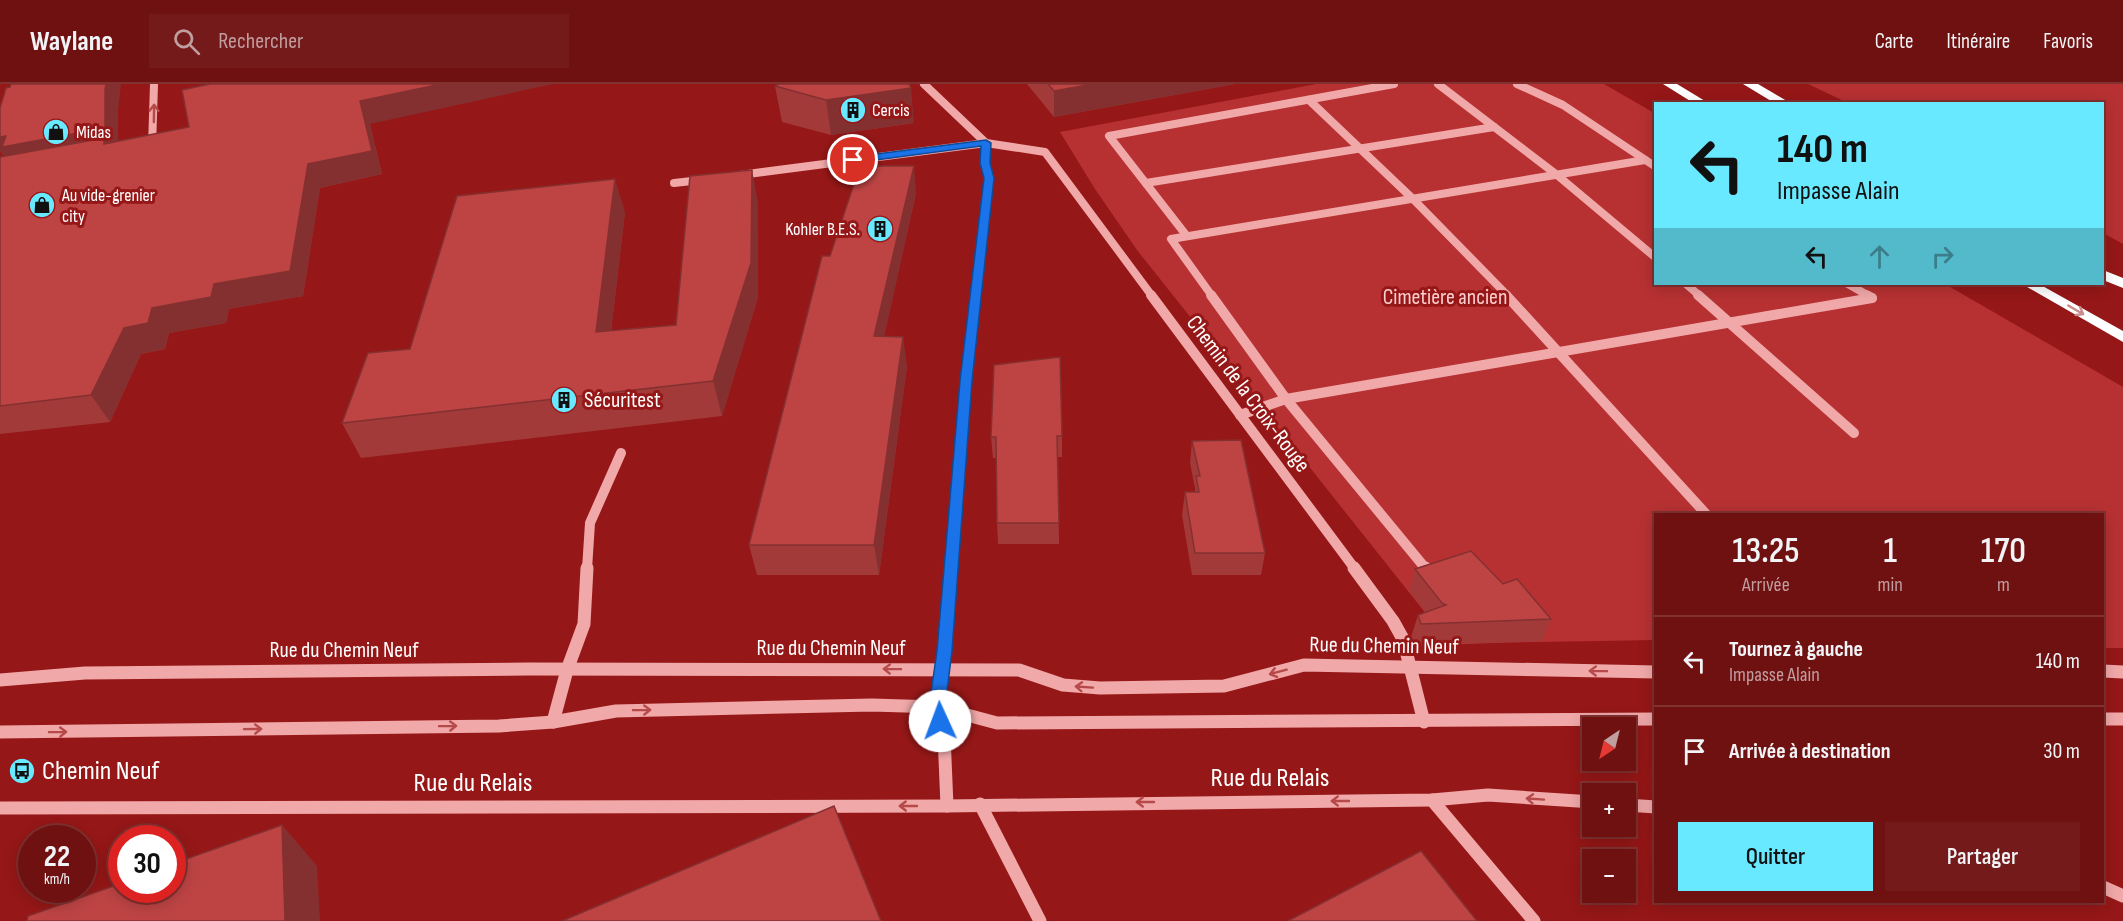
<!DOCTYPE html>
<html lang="fr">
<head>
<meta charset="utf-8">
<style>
  :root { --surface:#701111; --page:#751a1a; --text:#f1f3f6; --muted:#c09d9f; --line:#823131; --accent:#68e9ff }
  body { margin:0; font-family:"Sofia Sans Condensed",sans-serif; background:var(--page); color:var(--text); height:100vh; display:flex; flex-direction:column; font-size:22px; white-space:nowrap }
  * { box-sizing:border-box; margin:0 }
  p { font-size:20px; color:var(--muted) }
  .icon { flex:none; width:33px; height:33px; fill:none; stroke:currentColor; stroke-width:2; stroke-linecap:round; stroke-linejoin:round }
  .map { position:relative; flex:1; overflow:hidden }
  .details { position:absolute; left:1654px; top:429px; width:450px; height:390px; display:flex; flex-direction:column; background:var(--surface); border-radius:0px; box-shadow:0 3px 15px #0003,0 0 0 2px var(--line) }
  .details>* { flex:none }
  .top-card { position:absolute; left:1654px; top:18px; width:450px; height:183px; border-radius:0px; box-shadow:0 3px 15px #0003,0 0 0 2px var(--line); background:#68e9ff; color:#111; overflow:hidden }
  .needle { width:39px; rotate:215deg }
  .fabs { position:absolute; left:1582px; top:633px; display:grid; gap:12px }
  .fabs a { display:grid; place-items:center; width:54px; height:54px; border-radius:0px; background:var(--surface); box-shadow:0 3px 15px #0003,0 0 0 2px var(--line); font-size:30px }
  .speed { position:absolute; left:18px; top:741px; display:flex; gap:12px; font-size:30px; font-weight:700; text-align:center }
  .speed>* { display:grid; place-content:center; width:78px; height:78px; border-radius:50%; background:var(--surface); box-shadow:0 3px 15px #0003,0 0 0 2px var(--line); line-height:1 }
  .speed small { font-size:15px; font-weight:400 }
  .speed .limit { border:9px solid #d22; background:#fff; color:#111 }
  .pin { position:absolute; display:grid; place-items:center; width:51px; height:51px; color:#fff; margin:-26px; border:3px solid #fff; border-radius:50%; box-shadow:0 2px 6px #0007 }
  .me { position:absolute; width:66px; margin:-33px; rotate:358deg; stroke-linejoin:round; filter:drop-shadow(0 0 4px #0008) }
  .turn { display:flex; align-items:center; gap:21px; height:126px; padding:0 24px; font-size:27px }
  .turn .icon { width:78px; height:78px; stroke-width:2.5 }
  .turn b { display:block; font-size:42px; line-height:51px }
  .lanes { display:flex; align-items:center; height:57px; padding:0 24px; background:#0003; justify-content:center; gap:30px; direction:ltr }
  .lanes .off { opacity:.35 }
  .eta { display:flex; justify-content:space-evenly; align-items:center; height:102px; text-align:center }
  .eta b { font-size:36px; font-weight:600; line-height:42px }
  .primary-button { display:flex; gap:12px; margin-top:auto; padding:12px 24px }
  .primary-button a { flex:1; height:69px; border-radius:0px; background:var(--accent); color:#111; font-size:24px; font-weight:600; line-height:69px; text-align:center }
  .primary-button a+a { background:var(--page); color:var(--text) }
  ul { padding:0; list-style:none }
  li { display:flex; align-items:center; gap:18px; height:90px; padding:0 24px; border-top:2px solid var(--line) }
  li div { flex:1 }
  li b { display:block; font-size:22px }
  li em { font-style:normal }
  header { display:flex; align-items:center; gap:36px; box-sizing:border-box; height:84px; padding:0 30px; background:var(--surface); border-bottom:2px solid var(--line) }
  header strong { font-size:28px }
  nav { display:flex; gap:33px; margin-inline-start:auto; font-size:21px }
  .search { width:420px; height:54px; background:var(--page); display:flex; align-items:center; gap:15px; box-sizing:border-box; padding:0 21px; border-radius:0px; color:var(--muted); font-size:22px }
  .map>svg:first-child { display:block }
  .green { fill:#b73132 }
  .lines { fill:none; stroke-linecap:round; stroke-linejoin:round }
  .minor-far2 { stroke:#f1a8a9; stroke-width:8 }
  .minor-far1 { stroke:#f1a8a9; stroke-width:10 }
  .minor { stroke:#f1a8a9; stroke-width:13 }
  .highway { fill:#fff; fill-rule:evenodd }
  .wall { fill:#a33a3a }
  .shaded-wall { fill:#853030 }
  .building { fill:#be4444; stroke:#853030; stroke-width:1.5 }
  .oneway { stroke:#b64a4a }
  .oneway2 { stroke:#ca8b8b }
  .route { fill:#1a73e8; stroke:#114b97; stroke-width:1.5 }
  .labels { text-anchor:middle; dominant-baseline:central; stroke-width:6; stroke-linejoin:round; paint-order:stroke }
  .far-poi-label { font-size:18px; fill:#fff; stroke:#961717; text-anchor:start }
  .park-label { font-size:22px; fill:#fccfd0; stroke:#961717 }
  .street-label { font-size:22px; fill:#fff; stroke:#961717 }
  .poi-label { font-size:22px; fill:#fff; stroke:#961717; text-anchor:start }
  .near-poi-label { font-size:27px; fill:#fff; stroke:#961717; text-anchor:start }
  .near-street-label { font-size:27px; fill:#fff; stroke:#961717 }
</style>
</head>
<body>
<header>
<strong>Waylane</strong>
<div class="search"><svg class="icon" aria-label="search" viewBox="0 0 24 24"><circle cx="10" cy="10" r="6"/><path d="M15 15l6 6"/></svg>Rechercher</div>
<nav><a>Carte</a><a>Itinéraire</a><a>Favoris</a></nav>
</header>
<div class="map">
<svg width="2123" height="837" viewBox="0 0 2123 837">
  <rect width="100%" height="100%" fill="#961717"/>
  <g class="green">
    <polygon points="1316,0 1604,0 1656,30 1656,200 1945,200 2123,303 2123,564 2103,564 2103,430 1656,430 1656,556 1479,559 1435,541 1137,166 1095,105 1060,48"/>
    <polygon points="1808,0 2123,0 2123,160 2103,149 2103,20 1848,19"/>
  </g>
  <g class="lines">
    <g class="minor-far2">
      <polyline points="924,0 986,59 985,79 989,94 976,212"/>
      <polyline points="1438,0 1557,91 1656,174"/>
      <polyline points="1517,0 1563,21 1656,83"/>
      <polyline points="1309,16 1413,115 1508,212"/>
      <polyline points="152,63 154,0"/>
      <polyline points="740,91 986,59 1045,68 1152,212"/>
      <polyline points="674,99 701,96"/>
      <polyline points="1146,99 1494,43"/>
      <polyline points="1186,151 1109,52 1394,0"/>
      <polyline points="1686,200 1700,212"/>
      <polyline points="1848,200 1869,212"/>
      <polyline points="1212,212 1171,155 1645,76"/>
    </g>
    <g class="minor-far1">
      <polyline points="1151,211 1355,485"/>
      <polyline points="1211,211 1286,315 1426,485"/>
      <polyline points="1506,211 1706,430"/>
      <polyline points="1698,211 1854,349"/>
      <polyline points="1866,211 1872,214"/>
      <polyline points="1240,331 1286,315 1872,214"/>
      <polyline points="587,485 590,439 621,369"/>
      <polyline points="951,485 966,297 976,211"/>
    </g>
    <g class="minor">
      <polyline points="1354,484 1393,537 1403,555 1424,638"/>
      <polyline points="1425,484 1428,488"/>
      <polyline points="2103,587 2123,588"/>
      <polyline points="0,596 85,589 527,585 1019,586 1063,601 1100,604 1224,602 1304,581 1656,588"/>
      <polyline points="2103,635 2123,635"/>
      <polyline points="553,638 567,586 584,540 587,484"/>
      <polyline points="0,648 499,642 553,638 616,627 872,621 937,623 997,639 1656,635"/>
      <polyline points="1432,716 1534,837"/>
      <polyline points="980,720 1040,837"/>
      <polyline points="1626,721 1656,723"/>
      <polyline points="947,722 944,651 937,623 945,567 951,484"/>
      <polyline points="0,724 947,722 1432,716 1488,711 1593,718"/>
      <polyline points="2103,803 2123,812"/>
    </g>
    <g class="highway">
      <polygon points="1663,0 1677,0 1710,20 1695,20"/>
      <polygon points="1743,0 1758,0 1792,20 1776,20"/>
      <polygon points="2103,186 2123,194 2123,204 2103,196"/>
      <polygon points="2022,200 2039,200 2123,247 2123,258"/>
    </g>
  </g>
  <g class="wall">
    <polygon points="1027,0 1235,0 1054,33"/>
    <polygon points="775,2 914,39 831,51 782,38"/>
    <polygon points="118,27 118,57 370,40 382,90 320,104 303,212 229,225 226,239 169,249 165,265 141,270 110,338 0,350 0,73 4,72 0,67"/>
    <polygon points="916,109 884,252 907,282 879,491 757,491 749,461 830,172"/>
    <polygon points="758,119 758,213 722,332 361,374 342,339 410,265 625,128 611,247 676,241"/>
    <polygon points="1062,352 1062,373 1058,373 1059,460 998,460 997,439 997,374 993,374 991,353"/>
    <polygon points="1192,357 1265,469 1261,491 1192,491 1182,431 1185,408 1195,408 1195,404 1190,379"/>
    <polygon points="1415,485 1503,500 1551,535 1542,557 1414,562 1411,553 1418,531 1425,528 1409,507"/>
  </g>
  <g class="shaded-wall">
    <polygon points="106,0 121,0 118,27 118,65 6,76 0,67 0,53 105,6"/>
    <polygon points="441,0 553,0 370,40 382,90 320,104 303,212 229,225 226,239 169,249 165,265 141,270 110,338 91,311 124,244 152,224 308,80 360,17"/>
    <polygon points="1093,0 1235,0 1054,33 1054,7"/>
    <polygon points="911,4 914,39 831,51 826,16"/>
    <polygon points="914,82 916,109 878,281 874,252"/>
    <polygon points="752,86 758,119 758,213 722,332 713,297"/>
    <polygon points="615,95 625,128 607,283 596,248"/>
    <polygon points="903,253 907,282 879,491 874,461"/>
    <polygon points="282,741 317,782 320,837 285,837"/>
  </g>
  <g class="building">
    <polygon points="11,0 106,0 105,6 105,44 2,63 6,52 0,53 0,24 6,4 10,3"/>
    <polygon points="210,0 441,0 360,17 372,67 308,80 290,187 214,200 211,213 152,224 148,239 124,244 91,311 0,322 0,73 104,54 104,60 189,43 182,6"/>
    <polygon points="779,0 909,0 911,4 826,16 775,2"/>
    <polygon points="1048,0 1093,0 1054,7"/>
    <polygon points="860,82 914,82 874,252 903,253 874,461 749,461 822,172 830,172"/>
    <polygon points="752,86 751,179 713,297 342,339 368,269 410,265 457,112 615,95 596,248 676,241 690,92"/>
    <polygon points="1060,273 1062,352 1057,352 1059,439 997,439 996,353 991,353 994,281"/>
    <polygon points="1241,356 1265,469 1195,469 1185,408 1199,408 1196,392 1200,392 1192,357"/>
    <polygon points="1471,467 1503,500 1517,495 1551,535 1421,540 1418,531 1446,521 1442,519 1415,485"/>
    <polygon points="834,722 881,837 562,837"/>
    <polygon points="282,741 285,837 27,837 28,832 122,799 122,806 172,806 172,780"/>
    <polygon points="1421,767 1477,837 1288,837"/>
  </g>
  <defs><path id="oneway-shaft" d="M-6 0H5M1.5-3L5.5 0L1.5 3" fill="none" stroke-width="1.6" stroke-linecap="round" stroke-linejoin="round" transform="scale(1.5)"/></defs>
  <g class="oneway">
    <use href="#oneway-shaft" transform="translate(154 29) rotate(-89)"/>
    <use href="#oneway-shaft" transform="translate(892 585) rotate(-179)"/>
    <use href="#oneway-shaft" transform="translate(1598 587) rotate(-179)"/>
    <use href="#oneway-shaft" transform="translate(1278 588) rotate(165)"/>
    <use href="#oneway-shaft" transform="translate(1084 603) rotate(-176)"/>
    <use href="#oneway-shaft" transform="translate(642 626) rotate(-1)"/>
    <use href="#oneway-shaft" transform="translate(448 642) rotate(-1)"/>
    <use href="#oneway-shaft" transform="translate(253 645) rotate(-1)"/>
    <use href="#oneway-shaft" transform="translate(58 648) rotate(-1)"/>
    <use href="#oneway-shaft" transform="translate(1535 715) rotate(-176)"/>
    <use href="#oneway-shaft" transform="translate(1340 717) rotate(180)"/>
    <use href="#oneway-shaft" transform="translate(1145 718) rotate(180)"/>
    <use href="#oneway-shaft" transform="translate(908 722) rotate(180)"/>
  </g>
  <use class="oneway2" href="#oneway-shaft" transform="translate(2076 226) rotate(30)"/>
  <polygon class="route" points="986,56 991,59 990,79 994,94 972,297 952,567 945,623 948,637 946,642 940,644 935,642 929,623 937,567 960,297 984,94 980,79 981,62 853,79 848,76 853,73"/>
  <defs>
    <g id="building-disc" transform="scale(1.35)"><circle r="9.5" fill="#68e9ff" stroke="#961717"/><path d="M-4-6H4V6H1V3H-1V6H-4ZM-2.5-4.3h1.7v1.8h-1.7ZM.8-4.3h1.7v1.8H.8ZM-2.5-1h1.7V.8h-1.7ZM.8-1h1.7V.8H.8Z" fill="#111"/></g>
    <g id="shop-disc" transform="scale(1.35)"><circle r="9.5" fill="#68e9ff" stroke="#961717"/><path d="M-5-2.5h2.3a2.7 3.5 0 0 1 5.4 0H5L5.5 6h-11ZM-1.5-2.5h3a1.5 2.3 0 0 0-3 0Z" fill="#111"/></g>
    <g id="bus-disc" transform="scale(1.35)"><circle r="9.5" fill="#68e9ff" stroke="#961717"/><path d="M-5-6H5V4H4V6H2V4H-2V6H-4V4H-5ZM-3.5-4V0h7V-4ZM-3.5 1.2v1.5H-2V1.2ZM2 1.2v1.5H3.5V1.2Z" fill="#111"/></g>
  </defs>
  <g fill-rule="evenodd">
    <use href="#building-disc" x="853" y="26"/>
    <use href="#shop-disc" x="56" y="48"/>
    <use href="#shop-disc" x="42" y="121"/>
    <use href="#building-disc" x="880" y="145"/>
    <use href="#building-disc" x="564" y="316"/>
    <use href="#bus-disc" x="22" y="687"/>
  </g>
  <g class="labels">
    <g class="far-poi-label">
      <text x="872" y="26">Cercis</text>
      <text x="76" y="48">Midas</text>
      <text x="62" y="111">Au vide-grenier<tspan x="62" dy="21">city</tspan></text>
      <text x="860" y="145" text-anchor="end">Kohler B.E.S.</text>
    </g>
    <g class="park-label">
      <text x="1445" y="213">Cimetière ancien</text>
    </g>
    <g class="street-label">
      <text transform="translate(1248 310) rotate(53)">Chemin de la Croix-Rouge</text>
      <text transform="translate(1384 562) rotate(1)">Rue du Chemin Neuf</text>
      <text x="831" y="564">Rue du Chemin Neuf</text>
      <text x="344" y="566">Rue du Chemin Neuf</text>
    </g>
    <g class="poi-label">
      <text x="584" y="316">Sécuritest</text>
    </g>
    <g class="near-poi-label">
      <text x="42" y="687">Chemin Neuf</text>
    </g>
    <g class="near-street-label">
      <text x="1270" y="694">Rue du Relais</text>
      <text x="473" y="699">Rue du Relais</text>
    </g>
  </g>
</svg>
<div class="fabs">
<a><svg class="needle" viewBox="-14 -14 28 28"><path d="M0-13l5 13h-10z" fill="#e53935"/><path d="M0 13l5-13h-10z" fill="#c09d9f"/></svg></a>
<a>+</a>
<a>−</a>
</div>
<div class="speed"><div>22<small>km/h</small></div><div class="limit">30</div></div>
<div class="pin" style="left:853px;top:76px;background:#d93025"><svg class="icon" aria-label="arrive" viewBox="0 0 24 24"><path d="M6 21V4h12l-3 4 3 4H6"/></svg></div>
<svg class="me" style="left:940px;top:637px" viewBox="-20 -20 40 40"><circle r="19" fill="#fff"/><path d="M0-13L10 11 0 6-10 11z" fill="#1a73e8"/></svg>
<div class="top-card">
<div class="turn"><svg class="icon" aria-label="left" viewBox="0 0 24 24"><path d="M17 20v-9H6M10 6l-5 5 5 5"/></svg><div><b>140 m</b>Impasse Alain</div></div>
<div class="lanes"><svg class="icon" aria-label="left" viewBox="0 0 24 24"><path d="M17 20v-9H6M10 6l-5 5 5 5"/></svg><svg class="icon off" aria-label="ahead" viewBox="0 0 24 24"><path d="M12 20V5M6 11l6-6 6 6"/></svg><svg class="icon off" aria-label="right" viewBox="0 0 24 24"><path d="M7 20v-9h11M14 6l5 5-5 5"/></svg></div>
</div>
<section class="details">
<div class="eta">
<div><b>13:25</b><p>Arrivée</p></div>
<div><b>1</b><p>min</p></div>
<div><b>170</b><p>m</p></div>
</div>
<ul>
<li><svg class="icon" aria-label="left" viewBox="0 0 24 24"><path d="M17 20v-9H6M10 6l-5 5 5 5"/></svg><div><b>Tournez à gauche</b><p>Impasse Alain</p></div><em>140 m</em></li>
<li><svg class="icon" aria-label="arrive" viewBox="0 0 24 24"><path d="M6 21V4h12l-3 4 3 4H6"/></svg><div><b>Arrivée à destination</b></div><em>30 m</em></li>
</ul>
<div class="primary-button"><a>Quitter</a><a>Partager</a></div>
</section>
</div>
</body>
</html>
